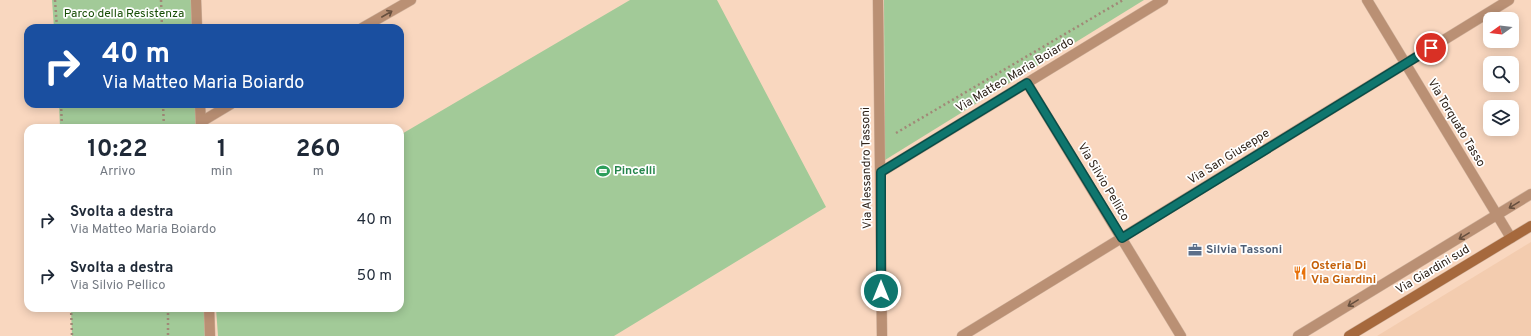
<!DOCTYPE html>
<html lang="it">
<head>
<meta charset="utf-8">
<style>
  :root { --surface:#fff; --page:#f2f2f3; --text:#1f2937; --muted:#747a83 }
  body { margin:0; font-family:Overpass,sans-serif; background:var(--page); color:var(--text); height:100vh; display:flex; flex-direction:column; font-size:15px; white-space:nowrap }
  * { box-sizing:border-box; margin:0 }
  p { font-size:13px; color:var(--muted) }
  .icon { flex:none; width:22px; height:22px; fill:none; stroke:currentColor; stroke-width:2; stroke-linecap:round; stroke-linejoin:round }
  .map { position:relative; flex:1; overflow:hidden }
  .side { position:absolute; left:24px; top:124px; width:380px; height:188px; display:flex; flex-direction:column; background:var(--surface); border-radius:12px; box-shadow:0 2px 10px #0003 }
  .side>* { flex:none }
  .top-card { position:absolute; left:24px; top:24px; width:380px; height:84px; border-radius:12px; box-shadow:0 2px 10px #0003; background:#1a4fa0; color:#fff; overflow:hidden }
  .needle { width:26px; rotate:255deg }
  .tools { position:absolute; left:1483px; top:12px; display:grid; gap:8px }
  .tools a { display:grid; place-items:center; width:36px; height:36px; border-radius:8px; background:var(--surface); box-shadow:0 2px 10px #0003; font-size:20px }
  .pin { position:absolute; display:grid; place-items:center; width:34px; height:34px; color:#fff; margin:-17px; border:2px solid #fff; border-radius:50%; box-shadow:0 1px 4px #0007 }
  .me { position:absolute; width:44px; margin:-22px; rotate:0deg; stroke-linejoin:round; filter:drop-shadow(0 0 3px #0008) }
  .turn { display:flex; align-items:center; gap:14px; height:84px; padding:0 12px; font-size:18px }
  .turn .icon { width:52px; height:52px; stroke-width:2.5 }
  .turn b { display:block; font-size:28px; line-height:34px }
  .eta { display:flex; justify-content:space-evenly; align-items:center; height:68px; text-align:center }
  .eta b { font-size:24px; font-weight:700; line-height:28px }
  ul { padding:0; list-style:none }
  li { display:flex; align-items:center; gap:12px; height:56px; padding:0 12px }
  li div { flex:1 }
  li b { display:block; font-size:15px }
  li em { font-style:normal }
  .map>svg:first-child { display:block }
  .built { fill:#f3ccaf }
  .green { fill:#a2ca98 }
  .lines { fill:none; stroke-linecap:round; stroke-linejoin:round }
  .lane-casing { stroke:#d1b39e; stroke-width:11 }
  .street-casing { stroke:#d1b39e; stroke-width:11 }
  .secondary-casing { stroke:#d1b39e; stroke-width:11 }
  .path { stroke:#a18877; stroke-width:2.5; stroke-dasharray:2 3; stroke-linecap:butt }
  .lane { stroke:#ba9074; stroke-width:10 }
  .street { stroke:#ba9074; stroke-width:10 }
  .secondary { stroke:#a6693d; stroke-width:10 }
  .oneway { stroke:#674f3e }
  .route-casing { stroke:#0a4d48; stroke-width:10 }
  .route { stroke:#0f766e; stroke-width:7 }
  .labels { text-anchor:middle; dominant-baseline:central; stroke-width:3.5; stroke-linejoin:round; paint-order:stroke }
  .park-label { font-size:12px; fill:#174d05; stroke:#fff }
  .street-label { font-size:12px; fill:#2f231a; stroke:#fff }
  .leisure-label { font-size:12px; font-weight:bold; fill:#27864d; stroke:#fff; text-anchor:start }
  .service-label { font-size:12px; font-weight:bold; fill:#4e5e75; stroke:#fff; text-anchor:start }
  .food-label { font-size:12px; font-weight:bold; fill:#c56008; stroke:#fff; text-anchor:start }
</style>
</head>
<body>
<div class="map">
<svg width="1531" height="336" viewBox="0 0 1531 336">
  <rect width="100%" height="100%" fill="#f9d7bf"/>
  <polygon class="built" points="1531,242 1531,336 1377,336"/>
  <g class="green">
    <polygon points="52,0 194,0 195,28 54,28"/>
    <polygon points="630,0 717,0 826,207 614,336 218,336 216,308 400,308 400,135"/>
    <polygon points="884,0 1144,0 885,160"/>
    <polygon points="59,104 198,104 199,128 60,128"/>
    <polygon points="71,308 207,308 208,336 72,336"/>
  </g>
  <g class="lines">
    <g class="lane-casing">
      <polyline id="lane" points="1298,336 1531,194"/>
    </g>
    <g class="street-casing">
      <g id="street">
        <polyline points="196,0 197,28"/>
        <polyline points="878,0 882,336"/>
        <polyline points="1367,0 1511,238"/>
        <polyline points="362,28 411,0"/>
        <polyline points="1027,83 1181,336"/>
        <polyline points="200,104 201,126"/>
        <polyline points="201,122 231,104"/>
        <polyline points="881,172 1163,0"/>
        <polyline points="209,308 210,336"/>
        <polyline points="962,336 1509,0"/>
      </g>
    </g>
    <g class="secondary-casing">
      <polyline id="secondary" points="1349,336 1531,226"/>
    </g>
    <g class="path">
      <polyline points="55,0 57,28"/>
      <polyline points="161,0 162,28"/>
      <polyline points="61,104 62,128"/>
      <polyline points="163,104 164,128"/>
      <polyline points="164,128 175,127"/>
      <polyline points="896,133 1123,0"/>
      <polyline points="71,308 72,336"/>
      <polyline points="168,308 168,336"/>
    </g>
    <use href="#lane" class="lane"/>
    <use href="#street" class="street"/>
    <use href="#secondary" class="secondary"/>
  </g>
  <defs><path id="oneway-shaft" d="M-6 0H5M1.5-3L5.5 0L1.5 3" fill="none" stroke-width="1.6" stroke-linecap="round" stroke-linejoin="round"/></defs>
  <g class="oneway">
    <use href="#oneway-shaft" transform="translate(387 14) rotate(-30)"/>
    <use href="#oneway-shaft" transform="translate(1514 205) rotate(148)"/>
    <use href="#oneway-shaft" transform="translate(1464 236) rotate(149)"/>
    <use href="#oneway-shaft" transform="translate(1353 303) rotate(149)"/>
  </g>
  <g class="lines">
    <g class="route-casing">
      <polyline id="route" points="881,291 881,172 1027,83 1122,238 1431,48"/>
    </g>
    <use href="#route" class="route"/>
  </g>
  <defs>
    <g id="stadium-bare" transform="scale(1.08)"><path d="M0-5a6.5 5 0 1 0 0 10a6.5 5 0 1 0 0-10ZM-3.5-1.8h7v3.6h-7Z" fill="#2e9e5b" stroke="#fff" stroke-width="2.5" paint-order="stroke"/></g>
    <g id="office-bare" transform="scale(1.08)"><path d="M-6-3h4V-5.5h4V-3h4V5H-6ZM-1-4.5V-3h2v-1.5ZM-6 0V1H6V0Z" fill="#5c6f8a" stroke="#fff" stroke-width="2.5" paint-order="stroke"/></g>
    <g id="restaurant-bare" transform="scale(1.08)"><path d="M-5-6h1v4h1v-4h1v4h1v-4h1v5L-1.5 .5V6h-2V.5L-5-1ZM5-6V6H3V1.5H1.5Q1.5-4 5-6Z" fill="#e8710a" stroke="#fff" stroke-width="2.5" paint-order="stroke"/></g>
  </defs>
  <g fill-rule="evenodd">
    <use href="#stadium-bare" x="603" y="171"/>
    <use href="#office-bare" x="1195" y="250"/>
    <use href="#restaurant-bare" x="1300" y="273"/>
  </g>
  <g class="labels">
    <g class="park-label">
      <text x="124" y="14">Parco della Resistenza</text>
    </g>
    <g class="street-label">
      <text transform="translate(1015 75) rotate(-31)">Via Matteo Maria Boiardo</text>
      <text transform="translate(1456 123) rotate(59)">Via Torquato Tasso</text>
      <text transform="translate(1229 157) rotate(-32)">Via San Giuseppe</text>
      <text transform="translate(867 168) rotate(-91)">Via Alessandro Tassoni</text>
      <text transform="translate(1103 182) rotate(59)">Via Silvio Pellico</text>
      <text transform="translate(1433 270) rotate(-31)">Via Giardini sud</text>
    </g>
    <g class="leisure-label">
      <text x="614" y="171">Pincelli</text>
    </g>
    <g class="service-label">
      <text x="1206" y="250">Silvia Tassoni</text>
    </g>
    <g class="food-label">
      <text x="1311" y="266">Osteria Di<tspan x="1311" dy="14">Via Giardini</tspan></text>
    </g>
  </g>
</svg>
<div class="tools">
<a><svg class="needle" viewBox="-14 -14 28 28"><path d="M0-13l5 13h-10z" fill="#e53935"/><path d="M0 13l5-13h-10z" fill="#747a83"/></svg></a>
<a><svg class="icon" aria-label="search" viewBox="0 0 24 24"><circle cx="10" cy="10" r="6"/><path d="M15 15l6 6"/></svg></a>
<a><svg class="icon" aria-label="layers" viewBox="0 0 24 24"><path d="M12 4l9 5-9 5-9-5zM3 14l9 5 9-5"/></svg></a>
</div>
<div class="pin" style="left:1431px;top:48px;background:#d93025"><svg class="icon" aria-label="arrive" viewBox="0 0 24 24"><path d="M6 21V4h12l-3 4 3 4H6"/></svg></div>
<svg class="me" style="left:881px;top:291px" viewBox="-20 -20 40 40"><circle r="17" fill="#0f766e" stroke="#fff" stroke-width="3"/><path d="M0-11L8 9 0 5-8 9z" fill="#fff"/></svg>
<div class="top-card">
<div class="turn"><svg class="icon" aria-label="right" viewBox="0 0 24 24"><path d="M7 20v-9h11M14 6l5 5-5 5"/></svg><div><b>40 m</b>Via Matteo Maria Boiardo</div></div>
</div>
<section class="side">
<div class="eta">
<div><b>10:22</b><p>Arrivo</p></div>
<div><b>1</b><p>min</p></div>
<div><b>260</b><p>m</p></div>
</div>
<ul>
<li><svg class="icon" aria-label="right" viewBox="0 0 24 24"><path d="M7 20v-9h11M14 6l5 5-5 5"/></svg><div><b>Svolta a destra</b><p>Via Matteo Maria Boiardo</p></div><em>40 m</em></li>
<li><svg class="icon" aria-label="right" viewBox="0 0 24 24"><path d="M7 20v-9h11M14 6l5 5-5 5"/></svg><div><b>Svolta a destra</b><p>Via Silvio Pellico</p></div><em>50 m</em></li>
</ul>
</section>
</div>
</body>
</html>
